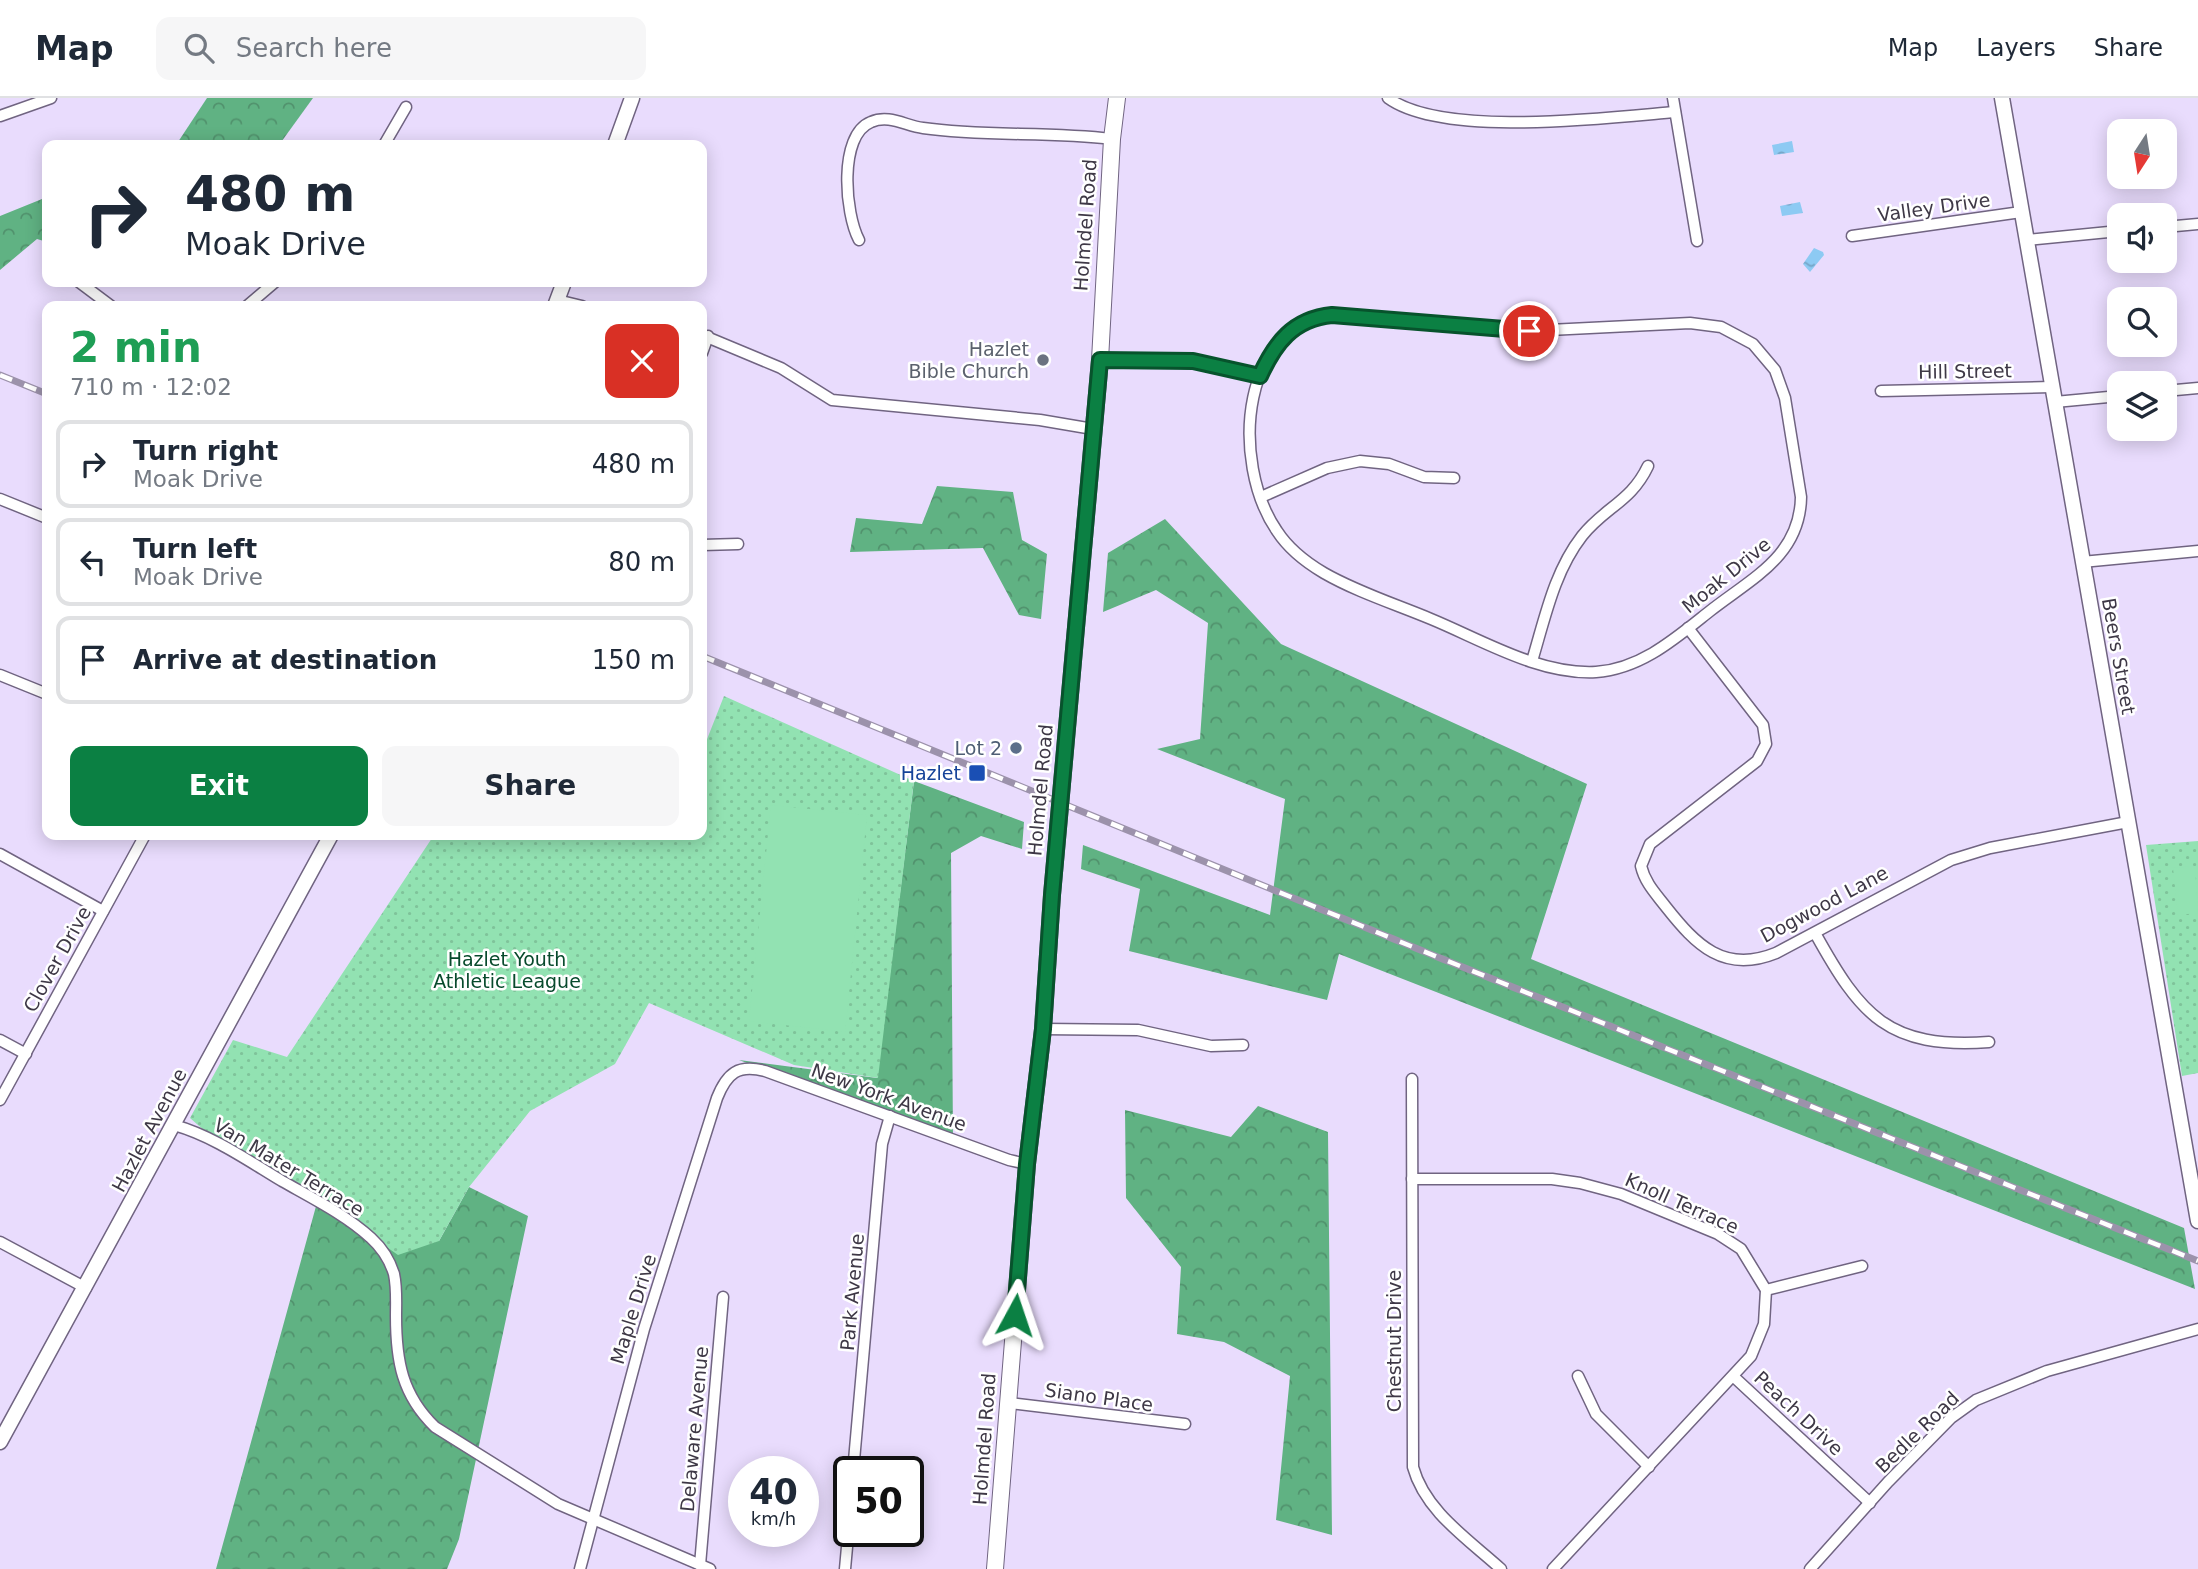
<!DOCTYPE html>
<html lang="en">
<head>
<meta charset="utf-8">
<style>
  :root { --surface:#fff; --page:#f6f6f7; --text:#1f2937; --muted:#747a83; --line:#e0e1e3; --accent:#0b8043 }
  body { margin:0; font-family:"DejaVu Sans",sans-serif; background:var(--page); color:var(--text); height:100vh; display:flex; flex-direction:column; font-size:26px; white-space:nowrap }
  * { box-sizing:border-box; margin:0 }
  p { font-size:23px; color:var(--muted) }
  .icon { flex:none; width:38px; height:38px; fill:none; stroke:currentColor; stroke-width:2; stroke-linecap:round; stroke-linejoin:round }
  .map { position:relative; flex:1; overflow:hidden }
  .panel { position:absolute; left:42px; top:203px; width:665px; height:539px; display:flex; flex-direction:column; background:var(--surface); border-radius:14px; box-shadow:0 4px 18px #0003 }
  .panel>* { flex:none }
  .hud { position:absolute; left:42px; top:42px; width:665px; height:147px; border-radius:14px; box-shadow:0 4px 18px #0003; background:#fff; color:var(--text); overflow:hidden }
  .needle { width:46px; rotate:192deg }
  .buttons { position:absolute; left:2107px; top:21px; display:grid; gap:14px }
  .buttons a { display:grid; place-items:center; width:70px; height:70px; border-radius:14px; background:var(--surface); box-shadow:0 4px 18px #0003; font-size:35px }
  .speed { position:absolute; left:728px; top:1358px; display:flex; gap:14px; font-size:35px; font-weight:700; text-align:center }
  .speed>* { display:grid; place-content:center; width:91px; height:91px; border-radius:50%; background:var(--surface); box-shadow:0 4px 18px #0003; line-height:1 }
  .speed small { font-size:18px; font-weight:400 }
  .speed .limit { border:4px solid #111; border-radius:10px; background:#fff; color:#111 }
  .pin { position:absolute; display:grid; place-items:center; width:60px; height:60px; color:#fff; margin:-30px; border:4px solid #fff; border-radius:50%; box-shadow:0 2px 7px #0007 }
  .me { position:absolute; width:77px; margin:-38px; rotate:5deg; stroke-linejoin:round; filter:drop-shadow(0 0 5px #0008) }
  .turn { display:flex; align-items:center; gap:24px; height:147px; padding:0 28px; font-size:32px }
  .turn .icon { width:91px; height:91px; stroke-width:2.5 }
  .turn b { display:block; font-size:49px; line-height:60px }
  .round { display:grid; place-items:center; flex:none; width:74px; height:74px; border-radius:14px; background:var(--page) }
  .overview { display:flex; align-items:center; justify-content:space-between; height:119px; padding:0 28px }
  h1 { font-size:42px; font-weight:700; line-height:52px; color:#1e9e55 }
  .button { display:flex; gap:14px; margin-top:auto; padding:14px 28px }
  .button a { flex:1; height:80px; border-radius:14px; background:var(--accent); color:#fff; font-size:28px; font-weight:700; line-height:80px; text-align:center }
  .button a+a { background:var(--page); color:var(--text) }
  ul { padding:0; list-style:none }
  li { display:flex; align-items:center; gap:21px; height:88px; margin:0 14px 10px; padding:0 14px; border:4px solid var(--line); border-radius:14px }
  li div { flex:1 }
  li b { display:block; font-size:26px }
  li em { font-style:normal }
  header { display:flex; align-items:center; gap:42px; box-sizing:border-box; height:98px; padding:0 35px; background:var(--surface); border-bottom:2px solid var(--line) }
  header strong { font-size:33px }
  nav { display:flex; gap:38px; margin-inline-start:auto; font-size:24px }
  .search { width:490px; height:63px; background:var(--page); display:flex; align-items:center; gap:18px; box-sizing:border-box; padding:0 24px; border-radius:14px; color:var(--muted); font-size:26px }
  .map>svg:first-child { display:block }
  .forest { fill:url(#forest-crowns) }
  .park { fill:url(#park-dots) }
  .garden { fill:#92e2b2 }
  .water { fill:url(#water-ripples) }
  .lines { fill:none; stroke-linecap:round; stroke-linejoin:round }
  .minor-casing { stroke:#706481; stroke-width:13 }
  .tertiary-casing { stroke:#706481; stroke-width:17 }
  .secondary-casing { stroke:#706481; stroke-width:18 }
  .minor { stroke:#fff; stroke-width:10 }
  .tertiary { stroke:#fff; stroke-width:14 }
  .secondary { stroke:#fff; stroke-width:16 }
  .rail-casing { stroke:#9c92ab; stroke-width:7 }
  .rail { stroke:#fff; stroke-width:4.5; stroke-dasharray:13; stroke-linecap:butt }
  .route-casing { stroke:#07532c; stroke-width:18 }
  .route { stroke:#0b8043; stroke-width:12 }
  .worship-dot { fill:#6b7280; stroke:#fff; stroke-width:2.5 }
  .service-dot { fill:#5c6f8a; stroke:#fff; stroke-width:2.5 }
  .transit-dot { fill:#1a4fb4; stroke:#fff; stroke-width:2.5 }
  .labels { text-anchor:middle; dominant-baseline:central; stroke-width:5; stroke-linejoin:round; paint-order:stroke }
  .street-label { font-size:19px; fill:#3e3846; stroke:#fff }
  .worship-label { font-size:19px; fill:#5b616d; stroke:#fff; text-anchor:end }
  .service-label { font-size:19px; fill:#4e5e75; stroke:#fff; text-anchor:end }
  .transit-label { font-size:19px; fill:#164399; stroke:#fff; text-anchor:end }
  .park-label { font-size:19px; fill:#074a2c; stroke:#fff }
</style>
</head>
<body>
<header>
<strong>Map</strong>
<div class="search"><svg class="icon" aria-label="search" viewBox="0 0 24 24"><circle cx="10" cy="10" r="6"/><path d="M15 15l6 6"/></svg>Search here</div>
<nav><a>Map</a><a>Layers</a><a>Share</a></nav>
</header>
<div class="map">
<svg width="2198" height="1471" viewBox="0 0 2198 1471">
  <defs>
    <pattern id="forest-crowns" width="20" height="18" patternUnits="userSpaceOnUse" patternTransform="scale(1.75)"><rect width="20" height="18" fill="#60b283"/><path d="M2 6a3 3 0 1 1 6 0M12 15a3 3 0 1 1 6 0" fill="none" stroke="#51926d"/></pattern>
    <pattern id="park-dots" width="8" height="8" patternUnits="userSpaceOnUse" patternTransform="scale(1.75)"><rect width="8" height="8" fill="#92e2b2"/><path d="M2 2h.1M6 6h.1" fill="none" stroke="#7fc39a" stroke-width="1.8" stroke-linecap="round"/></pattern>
    <pattern id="water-ripples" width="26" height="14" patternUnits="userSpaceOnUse" patternTransform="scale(1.75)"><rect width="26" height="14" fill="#8dcaf3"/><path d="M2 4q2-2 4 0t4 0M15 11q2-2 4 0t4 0" fill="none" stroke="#75a5c7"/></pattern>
  </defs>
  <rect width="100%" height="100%" fill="#e9dcfd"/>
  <g class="forest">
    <polygon points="207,0 313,0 279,47 176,47"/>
    <polygon points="47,99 47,144 37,141 0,172 0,118"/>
    <polygon points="937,388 1013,394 1022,442 1047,456 1041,521 1019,517 983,450 850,454 856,420 922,426"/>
    <polygon points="1165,421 1281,546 1587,686 1531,861 2184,1130 2195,1191 1339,856 1327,902 1129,853 1140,791 1081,771 1083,747 1270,817 1285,701 1157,651 1200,641 1208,525 1156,492 1103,514 1108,455"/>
    <polygon points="914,683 1024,724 1022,751 981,738 951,755 953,1043 739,962 877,980"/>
    <polygon points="1258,1008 1328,1034 1332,1437 1276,1422 1290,1278 1224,1244 1177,1236 1181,1169 1126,1100 1125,1012 1231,1039"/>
    <polygon points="469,1089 528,1118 459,1441 447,1471 216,1471 318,1101 439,1143"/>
  </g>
  <g class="park">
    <polygon points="724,598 914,683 878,980 794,967 649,905 615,966 530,1013 469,1089 439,1143 398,1157 318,1101 223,1049 190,1020 233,942 287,959 434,737 702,737 702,654"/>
    <polygon points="2198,743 2198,975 2182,978 2146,747"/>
  </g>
  <g class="garden">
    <polygon points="771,707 867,717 845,934 749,923"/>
    <polygon points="2195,768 2198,815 2178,817 2173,770"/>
  </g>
  <g class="water">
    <polygon points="1792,43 1794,54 1774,57 1772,47"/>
    <polygon points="1800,104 1803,115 1782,118 1780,108"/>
    <polygon points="1814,150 1823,154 1824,157 1810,174 1803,166"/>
  </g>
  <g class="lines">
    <g class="minor-casing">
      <g id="minor">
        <path d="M1388 0C1443 40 1606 20 1675 14"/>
        <polyline points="1673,0 1697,143"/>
        <polyline points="0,18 51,0"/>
        <polyline points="384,47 406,9"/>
        <polyline points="2165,129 2198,126"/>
        <polyline points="1852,138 2021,114"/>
        <path d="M859 142C845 116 838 37 871 24 889 16 906 28 923 30 985 39 1049 33 1112 41"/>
        <polyline points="2027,142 2119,133"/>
        <polyline points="79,184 111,208"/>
        <polyline points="557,202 582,208"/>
        <polyline points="247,208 275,184"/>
        <path d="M1345 217 1529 233 1690 225 1721 229 1753 246 1775 272 1785 300 1801 399C1800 458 1752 480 1710 513 1676 540 1641 571 1596 574 1539 577 1482 542 1431 521 1395 506 1357 494 1324 475 1307 465 1288 450 1277 433 1230 365 1238 217 1345 217Z"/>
        <polyline points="702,237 781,270 832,302 1040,322 1093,331"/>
        <polyline points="702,255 708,238"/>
        <polyline points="1100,262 1193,263 1260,278"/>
        <polyline points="1881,293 2051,289"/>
        <polyline points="2165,293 2198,290"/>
        <polyline points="2055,304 2119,298"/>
        <polyline points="1261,399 1327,370 1360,363 1389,366 1424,379 1454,380"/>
        <polyline points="0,401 47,420"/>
        <polyline points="702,447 738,446"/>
        <polyline points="2082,464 2198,453"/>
        <path d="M1688 530 1763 627 1766 646 1757 663 1650 746 1641 768C1645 785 1656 796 1666 809 1696 847 1724 876 1776 855L1951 762 1990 750 2128 724"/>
        <path d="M1532 563C1545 520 1554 474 1582 438 1605 409 1631 404 1648 368"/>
        <polyline points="0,577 47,596"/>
        <polyline points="0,756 103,813"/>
        <path d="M1815 835C1861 918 1888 951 1989 944"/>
        <polyline points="1043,931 1138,932 1211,948 1243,947"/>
        <polyline points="0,942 26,956"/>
        <path d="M1412 981 1413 1369C1425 1413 1468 1441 1501 1471"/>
        <polyline points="0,1002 145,737"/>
        <path d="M174 1027C213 1038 247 1062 282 1083 312 1100 346 1117 371 1140 382 1150 390 1163 394 1176 397 1190 396 1204 396 1218 396 1263 402 1297 435 1329L558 1406 710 1471"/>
        <polyline points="1412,1081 1552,1081 1580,1085 1621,1096 1718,1136 1741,1151 1766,1192 1764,1226 1751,1258 1553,1471"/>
        <polyline points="0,1144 86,1190"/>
        <polyline points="1766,1192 1862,1168"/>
        <polyline points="1578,1278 1596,1316 1649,1369"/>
        <polyline points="1734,1279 1870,1405"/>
        <polyline points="1010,1305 1185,1326"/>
        <polyline points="853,1374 882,1046 890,1018"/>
        <polyline points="700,1467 723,1199"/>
        <path d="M580 1471 644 1231 717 1000C727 975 738 966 765 973L1009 1062 1027 1066"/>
        <polyline points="845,1471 849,1427"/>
        <polyline points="1810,1471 1888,1384 1951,1320 1976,1302 2047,1273 2198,1231"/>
      </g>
    </g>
    <g class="tertiary-casing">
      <g id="tertiary">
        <polyline points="2002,0 2198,1123"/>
        <polyline points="615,47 632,0"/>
        <polyline points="555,208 564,184"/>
        <polyline points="0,1344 331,737"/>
      </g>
    </g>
    <g class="secondary-casing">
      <polyline id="secondary" points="995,1471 1027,1066 1043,931 1052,797 1100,262 1112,41 1117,0"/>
    </g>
    <use href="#minor" class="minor"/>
    <use href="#tertiary" class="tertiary"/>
    <use href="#secondary" class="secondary"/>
    <g class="rail-casing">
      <g id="rail">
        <polyline points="0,277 47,296"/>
        <polyline points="702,558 1440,860 2198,1163"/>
      </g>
    </g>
    <use href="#rail" class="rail"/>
  </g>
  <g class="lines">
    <g class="route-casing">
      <path id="route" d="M1015 1217 1027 1066 1043 931 1052 797 1100 262 1193 263 1260 278C1275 245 1293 221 1332 217L1529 233"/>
    </g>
    <use href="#route" class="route"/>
  </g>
  <circle class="worship-dot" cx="1043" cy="262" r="7"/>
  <circle class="service-dot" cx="1016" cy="650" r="7"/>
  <rect class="transit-dot" x="968" y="666" width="18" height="18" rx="3.5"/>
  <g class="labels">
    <g class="street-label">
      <text transform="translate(1934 109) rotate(-8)">Valley Drive</text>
      <text transform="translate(1085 127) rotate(-86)">Holmdel Road</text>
      <text transform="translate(1965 273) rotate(-1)">Hill Street</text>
      <text transform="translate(1726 477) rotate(-39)">Moak Drive</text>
      <text transform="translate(2119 558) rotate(80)">Beers Street</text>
      <text transform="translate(1040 692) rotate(-85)">Holmdel Road</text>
      <text transform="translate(1824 806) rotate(-28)">Dogwood Lane</text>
      <text transform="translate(57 861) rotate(-61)">Clover Drive</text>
      <text transform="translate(889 999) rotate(20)">New York Avenue</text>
      <text transform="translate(149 1032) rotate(-62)">Hazlet Avenue</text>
      <text transform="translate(289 1069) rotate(31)">Van Mater Terrace</text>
      <text transform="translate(1682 1105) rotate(24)">Knoll Terrace</text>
      <text transform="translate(852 1194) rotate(-85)">Park Avenue</text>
      <text transform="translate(633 1211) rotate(-73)">Maple Drive</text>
      <text transform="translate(1394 1243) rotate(-90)">Chestnut Drive</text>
      <text transform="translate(1099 1299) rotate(8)">Siano Place</text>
      <text transform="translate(1799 1315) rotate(43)">Peach Drive</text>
      <text transform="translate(694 1331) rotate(-85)">Delaware Avenue</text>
      <text transform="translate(1917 1334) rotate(-44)">Bedle Road</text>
      <text transform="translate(984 1341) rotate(-86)">Holmdel Road</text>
    </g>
    <g class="worship-label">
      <text x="1029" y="251">Hazlet<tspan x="1029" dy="22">Bible Church</tspan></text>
    </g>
    <g class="service-label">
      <text x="1002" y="650">Lot 2</text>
    </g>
    <g class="transit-label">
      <text x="961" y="675">Hazlet</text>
    </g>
    <g class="park-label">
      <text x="507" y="861">Hazlet Youth<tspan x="507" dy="22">Athletic League</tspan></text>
    </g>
  </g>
</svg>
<div class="buttons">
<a><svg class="needle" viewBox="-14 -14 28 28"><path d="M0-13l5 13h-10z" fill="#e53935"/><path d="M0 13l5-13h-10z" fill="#747a83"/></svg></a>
<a><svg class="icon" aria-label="sound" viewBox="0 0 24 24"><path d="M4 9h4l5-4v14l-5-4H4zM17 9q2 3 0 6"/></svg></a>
<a><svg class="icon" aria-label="search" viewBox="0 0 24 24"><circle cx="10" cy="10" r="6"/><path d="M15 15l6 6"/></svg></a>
<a><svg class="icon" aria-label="layers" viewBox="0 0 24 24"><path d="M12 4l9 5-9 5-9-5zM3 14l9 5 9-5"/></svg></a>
</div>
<div class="speed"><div>40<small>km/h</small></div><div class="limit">50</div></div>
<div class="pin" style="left:1529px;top:233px;background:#d93025"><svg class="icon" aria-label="arrive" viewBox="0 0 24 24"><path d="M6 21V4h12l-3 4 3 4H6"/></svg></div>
<svg class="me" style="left:1015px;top:1217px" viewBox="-20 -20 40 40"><path d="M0-17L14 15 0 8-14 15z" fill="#0b8043" stroke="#fff" stroke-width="4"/></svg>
<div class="hud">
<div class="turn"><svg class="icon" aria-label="right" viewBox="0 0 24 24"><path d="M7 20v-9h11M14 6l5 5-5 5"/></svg><div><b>480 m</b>Moak Drive</div></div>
</div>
<section class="panel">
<div class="overview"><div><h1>2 min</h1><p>710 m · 12:02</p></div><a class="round" style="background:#d93025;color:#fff"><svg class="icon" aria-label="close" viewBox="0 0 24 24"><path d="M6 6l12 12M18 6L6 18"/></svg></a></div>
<ul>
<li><svg class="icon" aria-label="right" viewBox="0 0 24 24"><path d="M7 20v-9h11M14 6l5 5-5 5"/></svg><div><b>Turn right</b><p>Moak Drive</p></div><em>480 m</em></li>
<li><svg class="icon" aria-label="left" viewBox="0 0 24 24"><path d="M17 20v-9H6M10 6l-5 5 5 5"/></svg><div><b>Turn left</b><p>Moak Drive</p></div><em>80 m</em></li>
<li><svg class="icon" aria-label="arrive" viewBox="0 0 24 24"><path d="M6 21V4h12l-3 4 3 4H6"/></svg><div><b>Arrive at destination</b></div><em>150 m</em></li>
</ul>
<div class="button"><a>Exit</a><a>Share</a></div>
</section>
</div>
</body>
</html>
